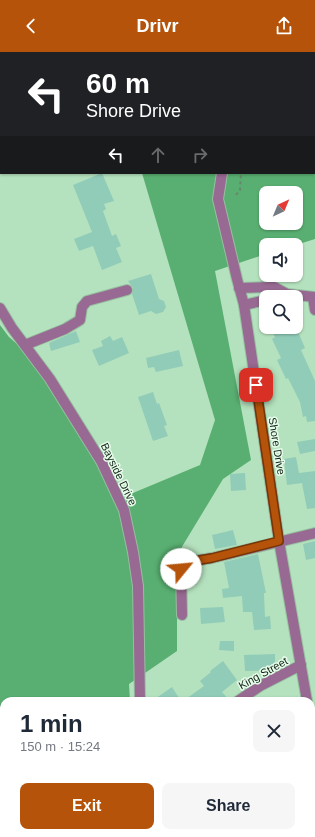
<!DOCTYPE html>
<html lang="en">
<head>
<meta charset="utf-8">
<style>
  :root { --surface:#fff; --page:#f6f6f7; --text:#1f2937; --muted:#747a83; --accent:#b45309 }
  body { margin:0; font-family:Arial,sans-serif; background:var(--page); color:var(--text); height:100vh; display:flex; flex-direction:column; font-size:15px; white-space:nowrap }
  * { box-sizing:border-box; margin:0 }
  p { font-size:13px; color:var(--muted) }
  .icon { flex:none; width:22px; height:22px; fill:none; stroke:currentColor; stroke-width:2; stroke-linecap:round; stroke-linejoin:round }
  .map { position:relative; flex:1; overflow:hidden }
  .drawer { position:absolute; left:0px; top:645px; width:315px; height:140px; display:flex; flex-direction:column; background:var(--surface); border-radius:12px 12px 0 0; box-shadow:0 1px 3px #0004 }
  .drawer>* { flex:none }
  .hud { position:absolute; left:0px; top:0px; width:315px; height:122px; box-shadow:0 1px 3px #0004; background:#202124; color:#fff; overflow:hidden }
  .needle { width:26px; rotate:44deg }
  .fabs { position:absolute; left:259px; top:134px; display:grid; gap:8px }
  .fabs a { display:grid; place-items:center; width:44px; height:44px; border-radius:8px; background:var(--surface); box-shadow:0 1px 3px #0004; font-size:20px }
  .pin { position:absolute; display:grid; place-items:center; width:34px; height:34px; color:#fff; margin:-17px; border-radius:8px; box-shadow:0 2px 6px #0006 }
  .me { position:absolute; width:44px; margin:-22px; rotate:62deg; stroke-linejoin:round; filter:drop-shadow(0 0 3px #0008) }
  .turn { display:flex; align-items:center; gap:14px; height:84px; padding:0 20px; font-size:18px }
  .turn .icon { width:52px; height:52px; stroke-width:2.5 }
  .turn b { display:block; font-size:28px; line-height:34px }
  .lanes { display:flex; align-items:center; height:38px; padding:0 20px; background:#0003; justify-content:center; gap:20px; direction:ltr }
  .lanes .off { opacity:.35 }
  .round { display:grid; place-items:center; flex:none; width:42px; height:42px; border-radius:8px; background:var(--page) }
  .headline { display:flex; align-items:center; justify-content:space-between; height:68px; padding:0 20px }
  h1 { font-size:24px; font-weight:800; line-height:30px }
  .action { display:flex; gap:8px; margin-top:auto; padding:8px 20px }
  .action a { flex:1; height:46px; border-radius:8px; background:var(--accent); color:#fff; font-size:16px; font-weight:800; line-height:46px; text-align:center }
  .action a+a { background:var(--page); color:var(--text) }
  header { display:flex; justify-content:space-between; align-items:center; height:52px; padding:0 20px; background:var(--accent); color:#fff; font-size:18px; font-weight:800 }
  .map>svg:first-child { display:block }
  .forest { fill:#59af71; fill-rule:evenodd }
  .building { fill:#91ccb8 }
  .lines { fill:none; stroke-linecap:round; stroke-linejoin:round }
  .minor-casing { stroke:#97bfa0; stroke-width:12 }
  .path { stroke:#67876e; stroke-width:2; stroke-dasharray:3 3; stroke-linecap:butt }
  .minor { stroke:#986992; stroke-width:10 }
  .route-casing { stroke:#753606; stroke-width:10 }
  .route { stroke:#b45309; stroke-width:7 }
  .labels { text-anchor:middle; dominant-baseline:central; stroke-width:3; stroke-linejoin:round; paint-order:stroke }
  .street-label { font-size:11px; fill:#112215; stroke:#e6fcea }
</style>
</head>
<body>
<header><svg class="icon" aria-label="back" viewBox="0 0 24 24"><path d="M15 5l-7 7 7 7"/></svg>Drivr<svg class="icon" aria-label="share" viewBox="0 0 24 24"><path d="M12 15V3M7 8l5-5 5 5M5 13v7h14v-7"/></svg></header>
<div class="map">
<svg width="315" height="785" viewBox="0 0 315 785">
  <rect width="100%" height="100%" fill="#b5e2be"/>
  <g class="forest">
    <path d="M75 0H315V187L296 193H266V202L215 219 251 408 223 427 177 503V599L129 632 130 649H4V733L0 718V273L9 285 41 313 121 446 200 413 215 368 142 121H314V1ZM266 141H296V171H266Z"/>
    <polygon points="16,781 137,781 137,785 17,785"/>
  </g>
  <g class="building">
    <polygon points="102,121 114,149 104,152 106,157 103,159 112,184 116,182 121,194 116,196 122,210 102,218 93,194 79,199 74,187 92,180 73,133"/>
    <polygon points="151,222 159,247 164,249 166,255 163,260 156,262 151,259 139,263 132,242 133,236 128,229"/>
    <polygon points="270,275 296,275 305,296 301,298 315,329 315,369 307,370 306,364 303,365 300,350 288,326 286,327 277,308 281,306 272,287 275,285"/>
    <polygon points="76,279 80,290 51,299 49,291"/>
    <polygon points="110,284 113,289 122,285 129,301 99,314 92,298 103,294 101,289"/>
    <polygon points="179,298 183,314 156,320 154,315 148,316 146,306"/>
    <polygon points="153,340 157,352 159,351 167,373 164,374 168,384 153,389 138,345"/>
    <polygon points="315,387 315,399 300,402 297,390"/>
    <polygon points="296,405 299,421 315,419 315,456 307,457 302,431 287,433 284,407"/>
    <polygon points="245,421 246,438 231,439 230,422"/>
    <polygon points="233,478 237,493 215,497 212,483"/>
    <polygon points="315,489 315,506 306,508 303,492"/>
    <polygon points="258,502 266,541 264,541 265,565 270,564 271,577 254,578 252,560 243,560 242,544 223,546 222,537 229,536 224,510"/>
    <polygon points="199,515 201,523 190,526 188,518"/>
    <polygon points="223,555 225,570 201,572 200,556"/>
    <polygon points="220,589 234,589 234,599 219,598"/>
    <polygon points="275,602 275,618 245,619 244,603"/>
    <polygon points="223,609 237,628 222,640 230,649 183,649 204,634 200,629 211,620 210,619"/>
    <polygon points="172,635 181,649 152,649"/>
  </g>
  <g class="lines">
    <g class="minor-casing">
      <g id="minor">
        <polyline points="222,121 218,147 237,227 244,253 279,489 307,649"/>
        <polyline points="239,236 274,235 287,242 315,245"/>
        <polyline points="313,245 315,258"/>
        <polyline points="244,253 266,248"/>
        <polyline points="0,256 12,276 50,327 101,409 124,458 133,500 138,534 140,649"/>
        <polyline points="25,293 65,277 80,268 82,255 87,249 127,238"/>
        <polyline points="182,563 181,517 183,514 188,510 212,506 315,481"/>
        <polyline points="238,649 260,634 301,613"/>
        <polyline points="311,674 315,698"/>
        <polyline points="311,750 315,748"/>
        <polyline points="145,781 145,785"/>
        <polyline points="255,785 261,781"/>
      </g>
    </g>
    <g class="path">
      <polyline points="238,0 238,1"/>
      <polyline points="286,0 286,1"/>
      <polyline points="236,143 240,138 241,121"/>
    </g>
    <use href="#minor" class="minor"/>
  </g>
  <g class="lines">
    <g class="route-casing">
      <polyline id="route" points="181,517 183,514 188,510 212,506 279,489 256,333"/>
    </g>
    <use href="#route" class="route"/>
  </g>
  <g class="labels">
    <g class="street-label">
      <text transform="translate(277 394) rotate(81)">Shore Drive</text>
      <text transform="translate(119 422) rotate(64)">Bayside Drive</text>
      <text transform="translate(263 621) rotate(-29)">King Street</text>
    </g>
  </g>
</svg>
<div class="fabs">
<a><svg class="needle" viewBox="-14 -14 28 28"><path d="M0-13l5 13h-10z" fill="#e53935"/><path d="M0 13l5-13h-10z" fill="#747a83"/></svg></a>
<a><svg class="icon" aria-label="sound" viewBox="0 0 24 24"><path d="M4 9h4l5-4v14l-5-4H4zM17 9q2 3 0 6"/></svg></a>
<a><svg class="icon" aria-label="search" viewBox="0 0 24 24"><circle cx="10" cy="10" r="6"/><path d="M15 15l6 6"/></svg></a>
</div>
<div class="pin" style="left:256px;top:333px;background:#d93025"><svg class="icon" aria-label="arrive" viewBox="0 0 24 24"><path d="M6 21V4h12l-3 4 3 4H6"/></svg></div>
<svg class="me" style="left:181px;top:517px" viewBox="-20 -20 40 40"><circle r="19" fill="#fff"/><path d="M0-13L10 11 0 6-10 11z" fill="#b45309"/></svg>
<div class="hud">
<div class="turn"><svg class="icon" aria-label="left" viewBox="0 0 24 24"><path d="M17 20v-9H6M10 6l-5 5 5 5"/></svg><div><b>60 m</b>Shore Drive</div></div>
<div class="lanes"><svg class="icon" aria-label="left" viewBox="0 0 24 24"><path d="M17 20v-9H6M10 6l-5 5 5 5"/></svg><svg class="icon off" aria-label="ahead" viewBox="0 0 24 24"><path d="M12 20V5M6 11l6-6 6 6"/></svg><svg class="icon off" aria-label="right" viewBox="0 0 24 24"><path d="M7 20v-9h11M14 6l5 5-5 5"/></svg></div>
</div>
<section class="drawer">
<div class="headline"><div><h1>1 min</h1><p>150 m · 15:24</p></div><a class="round"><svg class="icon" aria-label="close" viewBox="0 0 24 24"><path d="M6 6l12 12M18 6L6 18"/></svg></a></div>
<div class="action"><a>Exit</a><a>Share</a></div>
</section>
</div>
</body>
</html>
